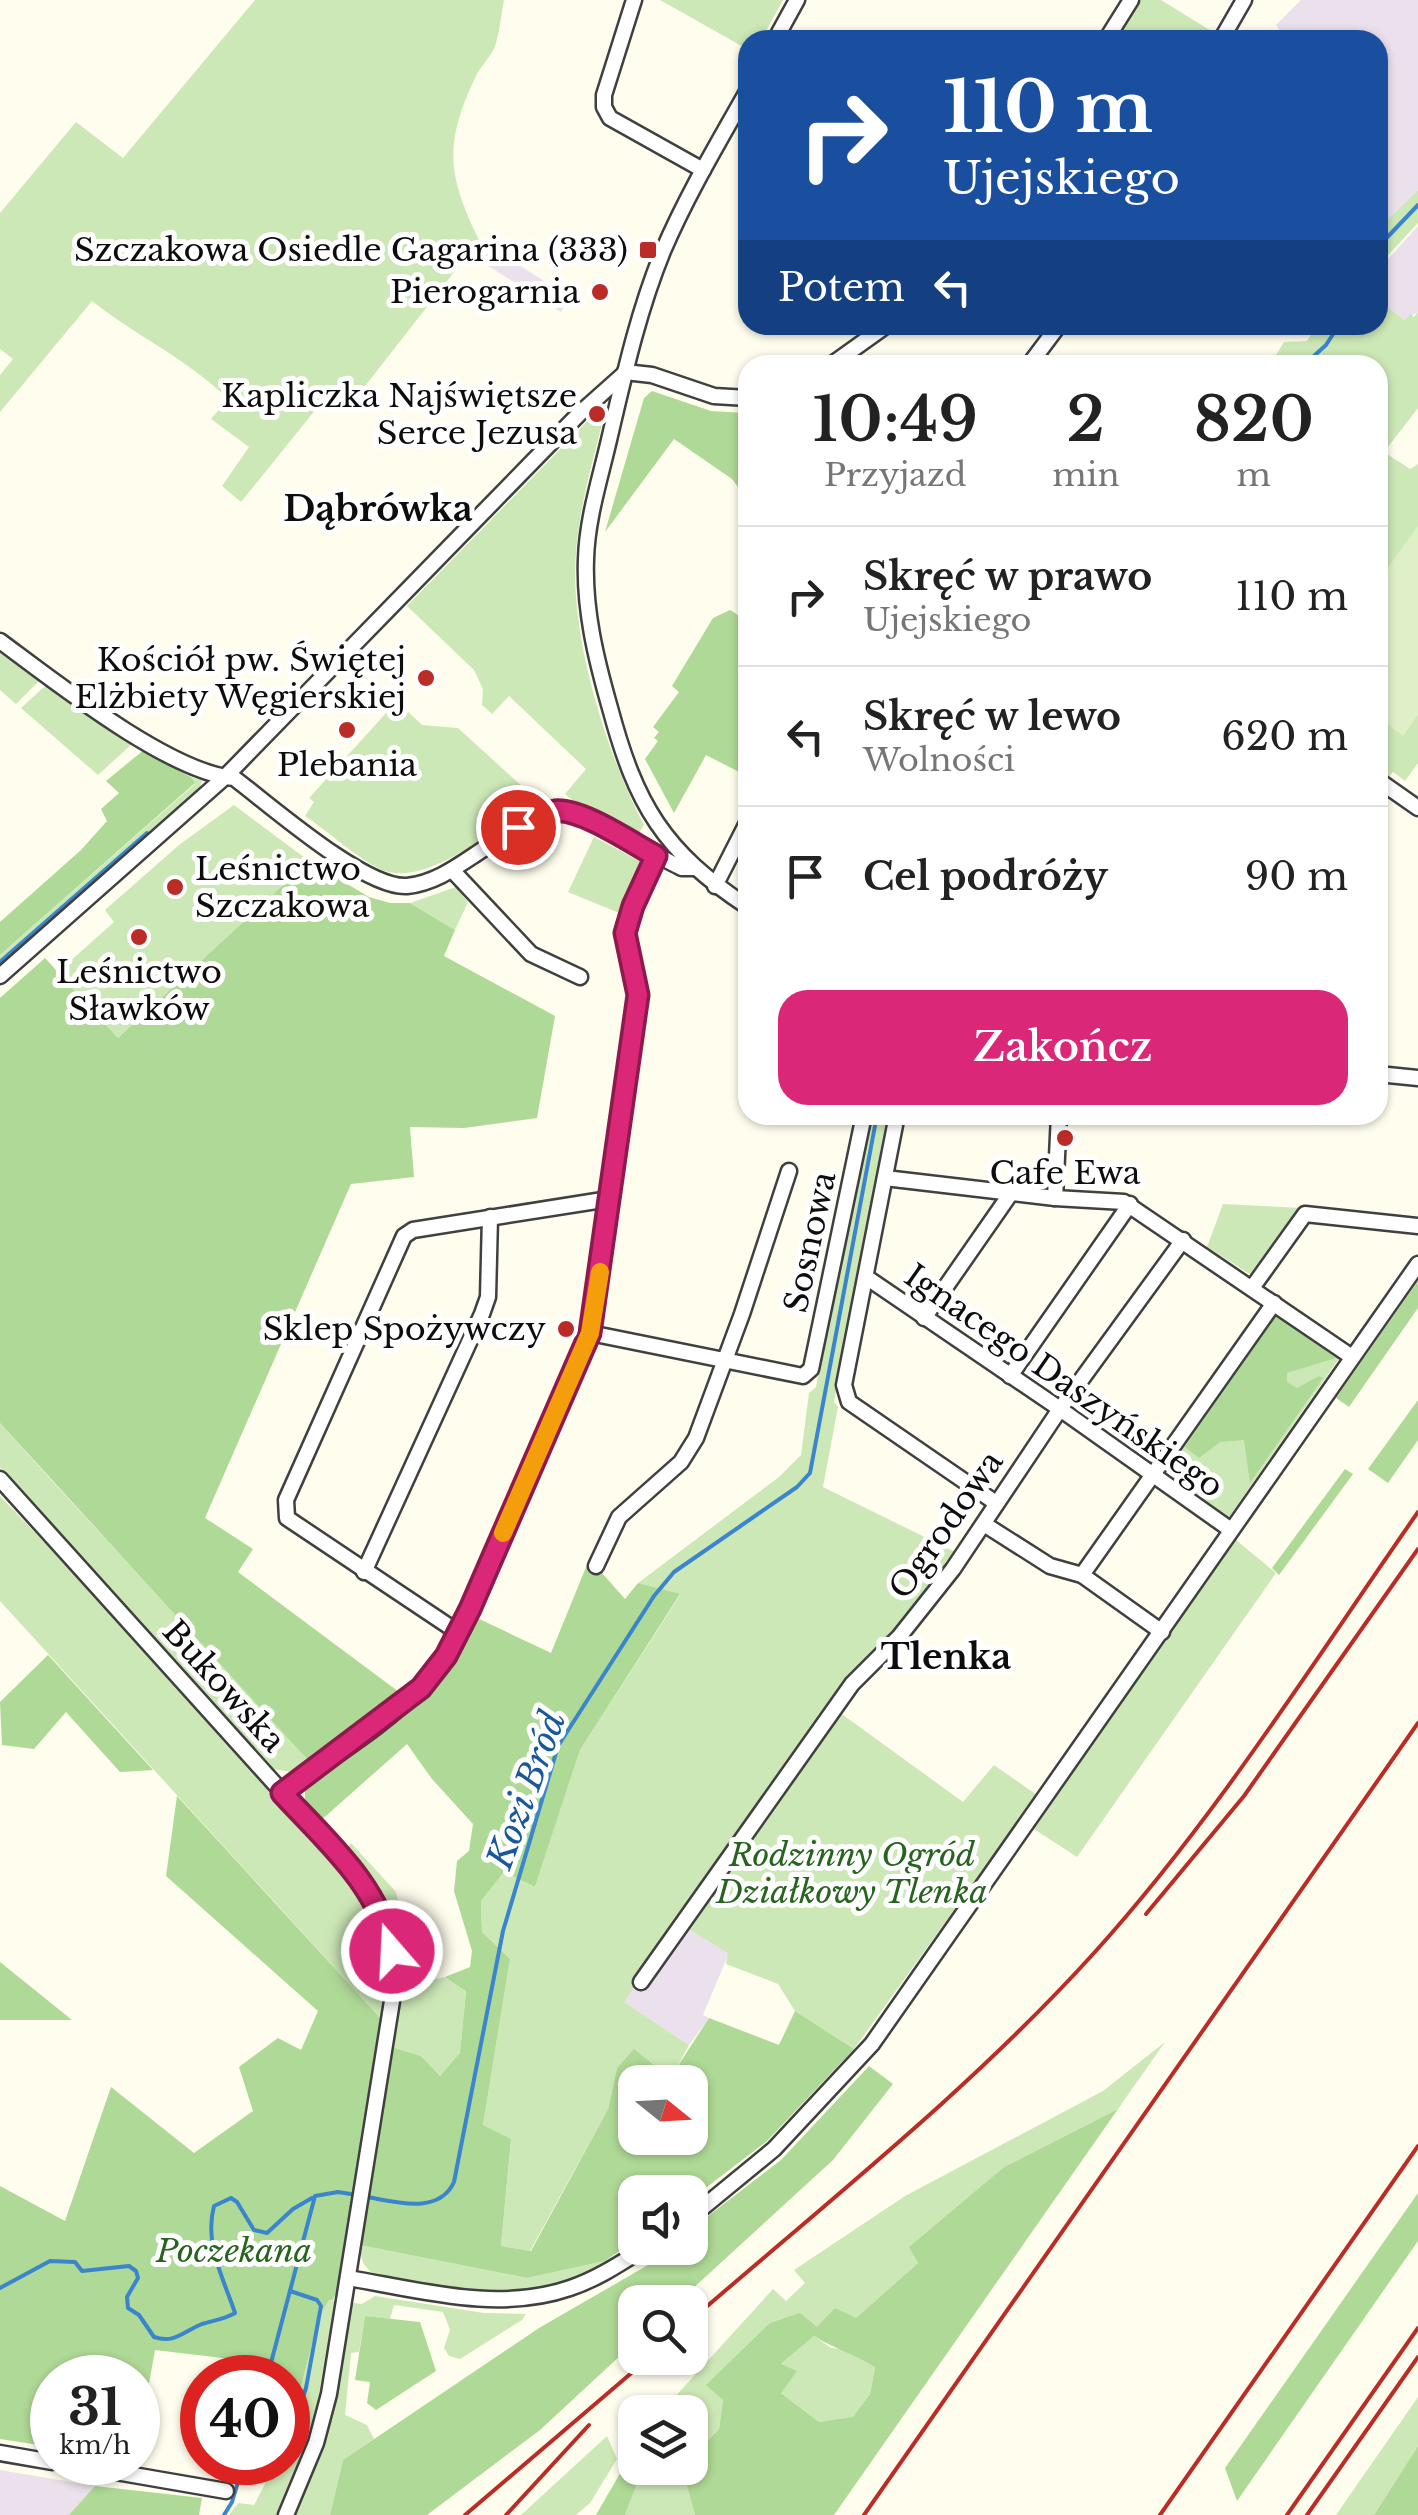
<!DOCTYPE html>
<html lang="pl">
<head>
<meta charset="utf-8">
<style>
  :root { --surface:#fff; --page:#f2f2f2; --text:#222; --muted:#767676; --line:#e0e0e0; --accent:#db2777 }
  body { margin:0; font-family:"Libre Baskerville",serif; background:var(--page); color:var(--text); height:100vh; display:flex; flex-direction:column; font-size:38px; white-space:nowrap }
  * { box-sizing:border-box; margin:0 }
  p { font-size:32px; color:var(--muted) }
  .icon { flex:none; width:55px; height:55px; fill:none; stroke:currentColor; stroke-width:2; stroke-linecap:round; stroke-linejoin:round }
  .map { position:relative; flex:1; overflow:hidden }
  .side { position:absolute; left:738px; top:355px; width:650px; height:770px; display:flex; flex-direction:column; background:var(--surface); border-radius:30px; box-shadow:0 2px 8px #0004 }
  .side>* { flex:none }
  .hud { position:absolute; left:738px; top:30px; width:650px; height:305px; border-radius:30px; box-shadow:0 2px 8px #0004; background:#1a4fa0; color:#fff; overflow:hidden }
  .needle { width:65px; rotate:108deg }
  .fabs { position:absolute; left:618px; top:2065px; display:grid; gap:20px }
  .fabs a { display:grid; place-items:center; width:90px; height:90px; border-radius:20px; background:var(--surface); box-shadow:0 2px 8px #0004; font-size:50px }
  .speed { position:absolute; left:30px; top:2355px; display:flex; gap:20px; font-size:50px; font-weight:700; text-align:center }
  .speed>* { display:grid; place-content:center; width:130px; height:130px; border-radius:50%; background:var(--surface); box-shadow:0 2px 8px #0004; line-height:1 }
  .speed small { font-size:25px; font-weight:400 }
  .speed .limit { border:15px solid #d22; background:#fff; color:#111 }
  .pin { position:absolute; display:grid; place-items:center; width:85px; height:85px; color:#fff; margin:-42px; border:5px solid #fff; border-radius:50%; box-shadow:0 2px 10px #0007 }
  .me { position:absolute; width:110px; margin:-55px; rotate:341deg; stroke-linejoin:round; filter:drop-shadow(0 0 8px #0008) }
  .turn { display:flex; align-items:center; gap:35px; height:210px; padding:0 40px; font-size:45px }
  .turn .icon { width:130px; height:130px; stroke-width:2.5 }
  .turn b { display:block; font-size:70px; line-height:85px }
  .then { display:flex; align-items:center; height:95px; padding:0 40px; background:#0003; gap:20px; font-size:38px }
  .eta { display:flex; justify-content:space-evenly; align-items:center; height:170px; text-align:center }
  .eta b { font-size:60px; font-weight:600; line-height:70px }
  .action { display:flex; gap:20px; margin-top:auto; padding:20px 40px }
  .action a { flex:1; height:115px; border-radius:30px; background:var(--accent); color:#fff; font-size:40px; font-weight:600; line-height:115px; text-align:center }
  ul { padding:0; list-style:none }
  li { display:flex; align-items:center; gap:30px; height:140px; padding:0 40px; border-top:2px solid var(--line) }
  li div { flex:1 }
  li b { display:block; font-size:38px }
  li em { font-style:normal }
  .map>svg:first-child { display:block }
  .industrial { fill:#ebe1ec }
  .green { fill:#cde8b7 }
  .forest { fill:#afd996; fill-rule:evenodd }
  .pitch { fill:#dff0c9 }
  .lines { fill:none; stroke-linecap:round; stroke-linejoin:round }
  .stream { stroke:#3a85cc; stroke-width:4 }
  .minor-casing { stroke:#404040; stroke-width:19 }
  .minor { stroke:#fff; stroke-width:14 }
  .rail { stroke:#bb2c26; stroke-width:4 }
  .route-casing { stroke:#8e194d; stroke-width:25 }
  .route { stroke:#db2777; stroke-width:18 }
  .slow { stroke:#f59e0b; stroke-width:18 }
  .poi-dot { fill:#bb2c26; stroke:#fff; stroke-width:4 }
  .labels { text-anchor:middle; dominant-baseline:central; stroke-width:10; stroke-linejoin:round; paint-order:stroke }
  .poi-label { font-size:32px; fill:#0d0d0d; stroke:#fff; text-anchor:end }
  .street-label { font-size:32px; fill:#0d0d0d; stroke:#fff }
  .park-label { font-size:32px; font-style:italic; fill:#27641e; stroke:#fff }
  .neighbourhood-label { font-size:35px; font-weight:bold; fill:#0d0d0d; stroke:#fff }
  .water-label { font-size:35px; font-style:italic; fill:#18589d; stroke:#fff }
</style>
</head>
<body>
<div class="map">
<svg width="1418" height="2515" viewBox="0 0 1418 2515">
  <rect width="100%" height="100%" fill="#fffded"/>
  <g class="industrial">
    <polygon points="1301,0 1418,0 1418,190 1378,229 1378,40 1286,40 1276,25"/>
    <polygon points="1418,226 1418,312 1405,320 1378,301 1378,270"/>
    <polygon points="491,247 566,295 567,302 561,312 482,262"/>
    <polygon points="678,1923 729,1953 703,2015 709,2018 689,2045 623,2002"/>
    <polygon points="0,2470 95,2486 69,2515 0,2515"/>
  </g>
  <g class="green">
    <path d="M255 0H504C501 15 500 32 495 46 492 56 480 66 475 78 444 144 447 174 479 240L348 408 329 393 241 502 222 486 249 447 211 419 228 399C185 357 137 337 92 301L0 412V375L13 359 0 349V213L76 122 123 158Z"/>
    <polygon points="660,0 783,0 761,40 748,40 747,49"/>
    <polygon points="1138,0 1161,0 1213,32 1206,40 1113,40"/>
    <polygon points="1418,190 1418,223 1378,266 1378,229"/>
    <polygon points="1378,301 1405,320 1410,314 1414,317 1418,312 1418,408 1384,452 1410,469 1418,464 1418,763 1405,781 1393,772 1387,778 1378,771 1378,365 1270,365 1284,342 1307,341 1317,325 1378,325"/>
    <path d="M602 406 606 409C594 456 580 503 576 552 569 634 606 753 644 825L639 833 576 803 565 794 586 769 509 696 492 714 482 705 483 689 474 670 407 606Z"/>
    <polygon points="0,649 41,679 16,704 0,690"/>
    <polygon points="50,684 132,739 132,744 98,775 21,708 44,687"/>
    <path d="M397 701 422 725 458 728 537 800C501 824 425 891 380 869 354 856 329 832 305 816L314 802 309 798Z"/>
    <polygon points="191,777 202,781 198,794 0,968 0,955 195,784"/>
    <polygon points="234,805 309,861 118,1038 58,972 114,922 105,910 179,845"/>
    <polygon points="594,837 645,864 624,915 568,892"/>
    <polygon points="456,887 468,902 455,930 410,903"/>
    <polygon points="869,1115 887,1115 834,1402 838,1407 823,1487 957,1553 889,1641 848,1681 624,2002 689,2045 671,2078 617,2068 608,2109 530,2251 501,2246 511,2140 483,2125 510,1959 482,1932 481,1901 504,1872 535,1887 580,1750 680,1595 638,1583 779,1477 801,1455 809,1393 816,1387"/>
    <polygon points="1223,1204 1302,1208 1256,1278 1207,1247"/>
    <polygon points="1274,1311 1341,1356 1229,1517 1163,1474"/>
    <path d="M0 1423C101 1537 208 1645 308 1760L292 1772 272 1769 0 1467Z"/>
    <path d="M0 1496 154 1657 353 1880C385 1928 392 1963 382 2020L0 1601Z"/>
    <polygon points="1236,1540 1276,1573 1077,1857 1034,1829"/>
    <polygon points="839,1712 963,1802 994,1765 1037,1795 854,2049 795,2011 778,1984 726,1964 728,1953 687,1928"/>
    <path d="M351 1843 396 1892 418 1983 445 1977 466 1990 460 2054 440 2076 421 2056 392 2047C404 1954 406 1925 344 1851Z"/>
    <polygon points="1165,2042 1118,2109 1004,2167 910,2247 918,2263 855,2319 817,2328 707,2384 723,2400 719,2429 690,2459 690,2412 661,2412 773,2289 786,2301 805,2283 794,2270 905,2196 1103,2091"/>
    <path d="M360 2245 527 2278 605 2261C535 2307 458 2288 380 2277 364 2269 361 2262 360 2245Z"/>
    <polygon points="375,2296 484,2313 526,2314 522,2320 460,2359 449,2356 444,2348 450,2330 443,2312 394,2305 390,2319 365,2316 359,2352 351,2353 345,2415 367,2425 374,2439 343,2460 330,2515 229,2515 238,2503 254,2505 276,2463 288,2462 288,2437 319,2317 329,2300 362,2304"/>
    <polygon points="814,2336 831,2348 847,2349 875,2366 870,2394 853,2418 819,2422 780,2392 796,2371 780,2365"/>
    <polygon points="1418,2397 1418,2446 1374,2515 1336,2515"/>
    <polygon points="607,2436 617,2459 590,2503 576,2515 521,2515"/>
    <polygon points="643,2468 682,2468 695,2515 625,2515"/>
  </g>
  <g class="forest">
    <polygon points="652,391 711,411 747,413 747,499 732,479 674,439 605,532 644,398"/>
    <polygon points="730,610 747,621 747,776 706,755 674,813 645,759 658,741 654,738 659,732 653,727 679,692 672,686 713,618"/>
    <polygon points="145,749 178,765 177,770 191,777 195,783 0,955 0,922 81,850 107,821 101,809 119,793 106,781"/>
    <polygon points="309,861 369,897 390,903 410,903 455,930 444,956 555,1016 537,1118 464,1128 410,1127 414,1177 351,1184 205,1518 253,1549 238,1572 403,1695 308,1760 0,1423 0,998 45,958 118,1038"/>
    <polygon points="1418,1281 1418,1308 1349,1407 1336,1398"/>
    <polygon points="1276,1316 1336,1358 1287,1373 1287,1382 1297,1388 1319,1376 1323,1378 1250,1483 1244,1440 1220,1442 1199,1458 1185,1447"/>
    <polygon points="1418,1400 1418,1440 1388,1483 1368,1469"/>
    <polygon points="1345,1469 1353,1474 1279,1575 1272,1568"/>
    <path d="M586 1567 602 1573 625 1599 638 1583 680 1594 580 1750 535 1887 504 1872 481 1901 482 1932 510 1959 483 2125 511 2139 501 2246 531 2251 608 2109 617 2068 634 2049 670 2078 709 2018 779 2045 795 2011 854 2049 767 2141 690 2200V2192H635V2240L605 2261 527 2278 360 2245 392 2047 421 2056 440 2076 460 2053 466 1991 445 1977 470 1967 472 1951 454 1891 457 1861 469 1851 473 1824 432 1779 407 1744 319 1822C308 1809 300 1798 308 1781 373 1735 446 1694 475 1617L551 1653ZM635 2082H690V2138H635Z"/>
    <polygon points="48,1655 153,1770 120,1772 66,1712 34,1749 2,1745 0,1702"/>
    <polygon points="177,1796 382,2020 339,2286 333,2300 329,2300 319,2317 288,2437 288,2378 253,2377 256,2362 155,2350 138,2445 138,2378 52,2378 52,2447 0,2439 0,2186 65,2221 111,2087 194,2153 253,2111 239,2067 278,2038 301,2050 318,2011 166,1876"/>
    <polygon points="0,1962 72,2020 0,2020"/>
    <polygon points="869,2066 893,2084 833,2160 678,2302 635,2302 635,2342 540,2430 427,2515 330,2515 343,2460 539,2328 662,2257 667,2248 690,2248 690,2230 781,2160"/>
    <path d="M1118 2109 834 2515H695L682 2468H690V2459L719 2429 723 2400 706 2385 770 2323 800 2313 817 2327 835 2308 856 2318 918 2263 909 2247 1004 2167ZM814 2336C834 2349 853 2353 875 2367L870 2394 853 2417 819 2422 781 2393 797 2371 781 2364Z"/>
    <polygon points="1418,2193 1418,2241 1237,2501 1225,2468"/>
    <polygon points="365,2316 420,2322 436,2371 376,2410 367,2403 370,2382 355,2380"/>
    <polygon points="1418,2446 1418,2515 1374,2515"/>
    <polygon points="635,2454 635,2468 643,2468 625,2515 596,2515 630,2456"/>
    <polygon points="95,2486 202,2498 199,2515 69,2515"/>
  </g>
  <polygon class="pitch" points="1418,526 1418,715 1403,736 1378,717 1378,581"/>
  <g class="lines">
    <g class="stream">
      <polyline points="1378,247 1418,205"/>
      <polyline points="1304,365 1326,345 1339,325"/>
      <polyline points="0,962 147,833"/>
      <path d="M367 2197C396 2202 439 2215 454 2182L503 1931 558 1746 654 1596 674 1572 797 1487 810 1473 877 1115"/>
      <path d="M0 2288 50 2261 75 2262 82 2271 129 2266 136 2271 138 2278 127 2297 128 2308 139 2315 154 2337C175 2344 184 2331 202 2324 214 2320 223 2320 235 2313 223 2277 204 2244 214 2206L231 2198 237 2202 254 2230 267 2233 293 2209 312 2198"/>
      <polyline points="267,2378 315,2196 338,2192 357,2195"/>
      <polyline points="288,2441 306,2388 321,2306 317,2300 290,2291"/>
      <polyline points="271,2475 277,2462"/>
      <polyline points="224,2515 232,2502 244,2462"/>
    </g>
    <g class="minor-casing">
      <g id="minor">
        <polyline points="634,0 604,95 604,107 610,118 703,170"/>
        <polyline points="775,40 797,0"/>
        <polyline points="1106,40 1131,0"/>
        <polyline points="1221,40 1244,0"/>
        <path d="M748 90C718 143 687 195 663 251 638 312 624 376 609 440 600 479 587 519 586 559 584 610 596 659 610 708 636 805 663 851 748 907"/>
        <polyline points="831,365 887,325"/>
        <polyline points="1029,365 1059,325"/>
        <polyline points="625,372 652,375 714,396 748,398"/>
        <path d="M0 641C54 681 170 773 234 778 270 805 365 889 407 886 434 883 455 868 476 854 500 839 528 813 557 811 584 810 653 855 682 868H694"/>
        <polyline points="1378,780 1418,808"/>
        <polyline points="452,870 531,954 580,977"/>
        <polyline points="715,886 748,821"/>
        <polyline points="0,976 225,777 579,414 625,373"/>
        <polyline points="1378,1074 1418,1078"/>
        <polyline points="897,1115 844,1385 849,1402 996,1503"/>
        <polyline points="885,1178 1055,1198 1124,1202 1352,1357"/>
        <polyline points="1055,1198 1059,1115"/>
        <polyline points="866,1277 1060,1409 1231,1530"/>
        <polyline points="1252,1288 1305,1214 1418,1226"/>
        <polyline points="924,1318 1011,1193"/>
        <polyline points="590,1333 803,1376 811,1369 864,1115"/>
        <polyline points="1010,1376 1130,1204"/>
        <path d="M0 1479 356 1874C386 1914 396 1951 392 2001L329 2394 316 2443 286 2515"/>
        <polyline points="984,1524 1050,1566 1082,1575 1162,1632"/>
        <polyline points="596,1566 619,1517 681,1462 696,1438 742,1314 789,1171"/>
        <polyline points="364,1572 482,1314 488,1297 490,1217"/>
        <polyline points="1082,1575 1274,1303"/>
        <polyline points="459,1633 287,1518 286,1500 404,1236 413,1230 609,1199"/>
        <path d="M282 1793C327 1760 386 1726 422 1686 472 1631 499 1543 529 1475 552 1422 582 1368 595 1312L638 995 625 933 633 906 655 856"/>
        <polyline points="641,1982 852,1684 899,1637 953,1569 1060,1409 1183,1240"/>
        <polyline points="690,2218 774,2149 872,2044 1418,1264"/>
        <path d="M348 2278C420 2290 498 2313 570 2288 597 2279 621 2263 645 2248"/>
        <polyline points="0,2453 52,2462"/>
        <polyline points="58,2462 226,2491"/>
      </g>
    </g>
    <use href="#minor" class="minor"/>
    <g class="rail">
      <polyline points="1146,1914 1244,1796 1418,1549"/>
      <path d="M690 2321C827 2202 972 2088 1094 1953 1216 1818 1314 1661 1418 1512"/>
      <polyline points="465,2515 649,2358"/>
      <polyline points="506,2515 589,2425"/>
      <polyline points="864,2515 1418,1723"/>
      <polyline points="1160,2515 1418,2146"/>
      <polyline points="1287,2515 1418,2328"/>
      <polyline points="1307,2515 1418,2357"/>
    </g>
  </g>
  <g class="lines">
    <g class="route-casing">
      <path id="route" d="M392 1951C379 1885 325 1840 282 1793L421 1688 446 1656 470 1609 590 1333 638 995 625 933 633 906 656 856C632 843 581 808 555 811 541 813 529 821 518 827"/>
    </g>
    <use href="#route" class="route"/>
    <polyline class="slow" points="503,1533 590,1333 600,1272"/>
  </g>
  <g class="poi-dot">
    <rect x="638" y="240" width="20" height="20" rx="5"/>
    <circle cx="600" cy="292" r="10"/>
    <circle cx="597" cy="414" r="10"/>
    <circle cx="426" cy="678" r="10"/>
    <circle cx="347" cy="730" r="10"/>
    <circle cx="175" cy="887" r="10"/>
    <circle cx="139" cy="937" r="10"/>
    <circle cx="1065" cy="1138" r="10"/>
    <circle cx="566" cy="1329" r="10"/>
  </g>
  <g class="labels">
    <g class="poi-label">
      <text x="628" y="250">Szczakowa Osiedle Gagarina (333)</text>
      <text x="580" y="292">Pierogarnia</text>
      <text x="577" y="396">Kapliczka Najświętsze<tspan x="577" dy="37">Serce Jezusa</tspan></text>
      <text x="406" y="660">Kościół pw. Świętej<tspan x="406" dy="37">Elżbiety Węgierskiej</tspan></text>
      <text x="347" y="765" text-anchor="middle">Plebania</text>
      <text x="195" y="869" text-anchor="start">Leśnictwo<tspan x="195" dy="37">Szczakowa</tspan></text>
      <text x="139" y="972" text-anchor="middle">Leśnictwo<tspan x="139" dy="37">Sławków</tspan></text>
      <text x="1065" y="1173" text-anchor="middle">Cafe Ewa</text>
      <text x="546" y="1329">Sklep Spożywczy</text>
    </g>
    <g class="street-label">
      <text transform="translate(810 1242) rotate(-78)">Sosnowa</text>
      <text transform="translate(1064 1381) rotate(35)">Ignacego Daszyńskiego</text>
      <text transform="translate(946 1525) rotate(-55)">Ogrodowa</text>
      <text transform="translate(224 1686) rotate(48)">Bukowska</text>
    </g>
    <g class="park-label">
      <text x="852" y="1855">Rodzinny Ogród<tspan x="852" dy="37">Działkowy Tlenka</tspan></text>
      <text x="234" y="2251">Poczekana</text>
    </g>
    <g class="neighbourhood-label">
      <text x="378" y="508">Dąbrówka</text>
      <text x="946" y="1656">Tlenka</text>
    </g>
    <g class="water-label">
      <text transform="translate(526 1790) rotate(-70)">Kozi Bród</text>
    </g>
  </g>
</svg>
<div class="fabs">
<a><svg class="needle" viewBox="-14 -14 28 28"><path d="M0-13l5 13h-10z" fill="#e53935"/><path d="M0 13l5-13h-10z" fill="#767676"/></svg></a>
<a><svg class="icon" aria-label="sound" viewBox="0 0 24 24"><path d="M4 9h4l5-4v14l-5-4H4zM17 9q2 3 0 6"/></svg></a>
<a><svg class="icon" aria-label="search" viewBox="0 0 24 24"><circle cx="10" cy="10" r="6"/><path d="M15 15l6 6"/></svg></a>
<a><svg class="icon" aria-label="layers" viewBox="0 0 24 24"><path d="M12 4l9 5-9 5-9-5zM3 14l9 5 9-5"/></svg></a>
</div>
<div class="speed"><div>31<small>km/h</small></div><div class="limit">40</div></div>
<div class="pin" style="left:518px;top:827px;background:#d93025"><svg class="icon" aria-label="arrive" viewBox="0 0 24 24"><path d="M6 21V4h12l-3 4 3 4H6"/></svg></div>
<svg class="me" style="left:392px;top:1951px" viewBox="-20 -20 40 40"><circle r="17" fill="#db2777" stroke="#fff" stroke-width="3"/><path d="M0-11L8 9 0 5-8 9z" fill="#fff"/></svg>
<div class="hud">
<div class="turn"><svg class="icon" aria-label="right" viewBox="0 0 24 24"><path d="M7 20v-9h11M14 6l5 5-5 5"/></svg><div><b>110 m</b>Ujejskiego</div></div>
<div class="then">Potem<svg class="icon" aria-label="left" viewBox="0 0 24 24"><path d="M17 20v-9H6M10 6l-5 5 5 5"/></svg></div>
</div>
<section class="side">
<div class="eta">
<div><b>10:49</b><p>Przyjazd</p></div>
<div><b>2</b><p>min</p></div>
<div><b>820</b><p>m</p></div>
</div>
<ul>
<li><svg class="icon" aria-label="right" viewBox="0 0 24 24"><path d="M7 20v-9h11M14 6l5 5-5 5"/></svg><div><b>Skręć w prawo</b><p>Ujejskiego</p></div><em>110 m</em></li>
<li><svg class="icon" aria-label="left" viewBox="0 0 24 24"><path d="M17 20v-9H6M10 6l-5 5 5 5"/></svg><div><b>Skręć w lewo</b><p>Wolności</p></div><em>620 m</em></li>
<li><svg class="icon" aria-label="arrive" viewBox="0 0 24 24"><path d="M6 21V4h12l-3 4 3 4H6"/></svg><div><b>Cel podróży</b></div><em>90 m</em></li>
</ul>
<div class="action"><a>Zakończ</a></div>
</section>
</div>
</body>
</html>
